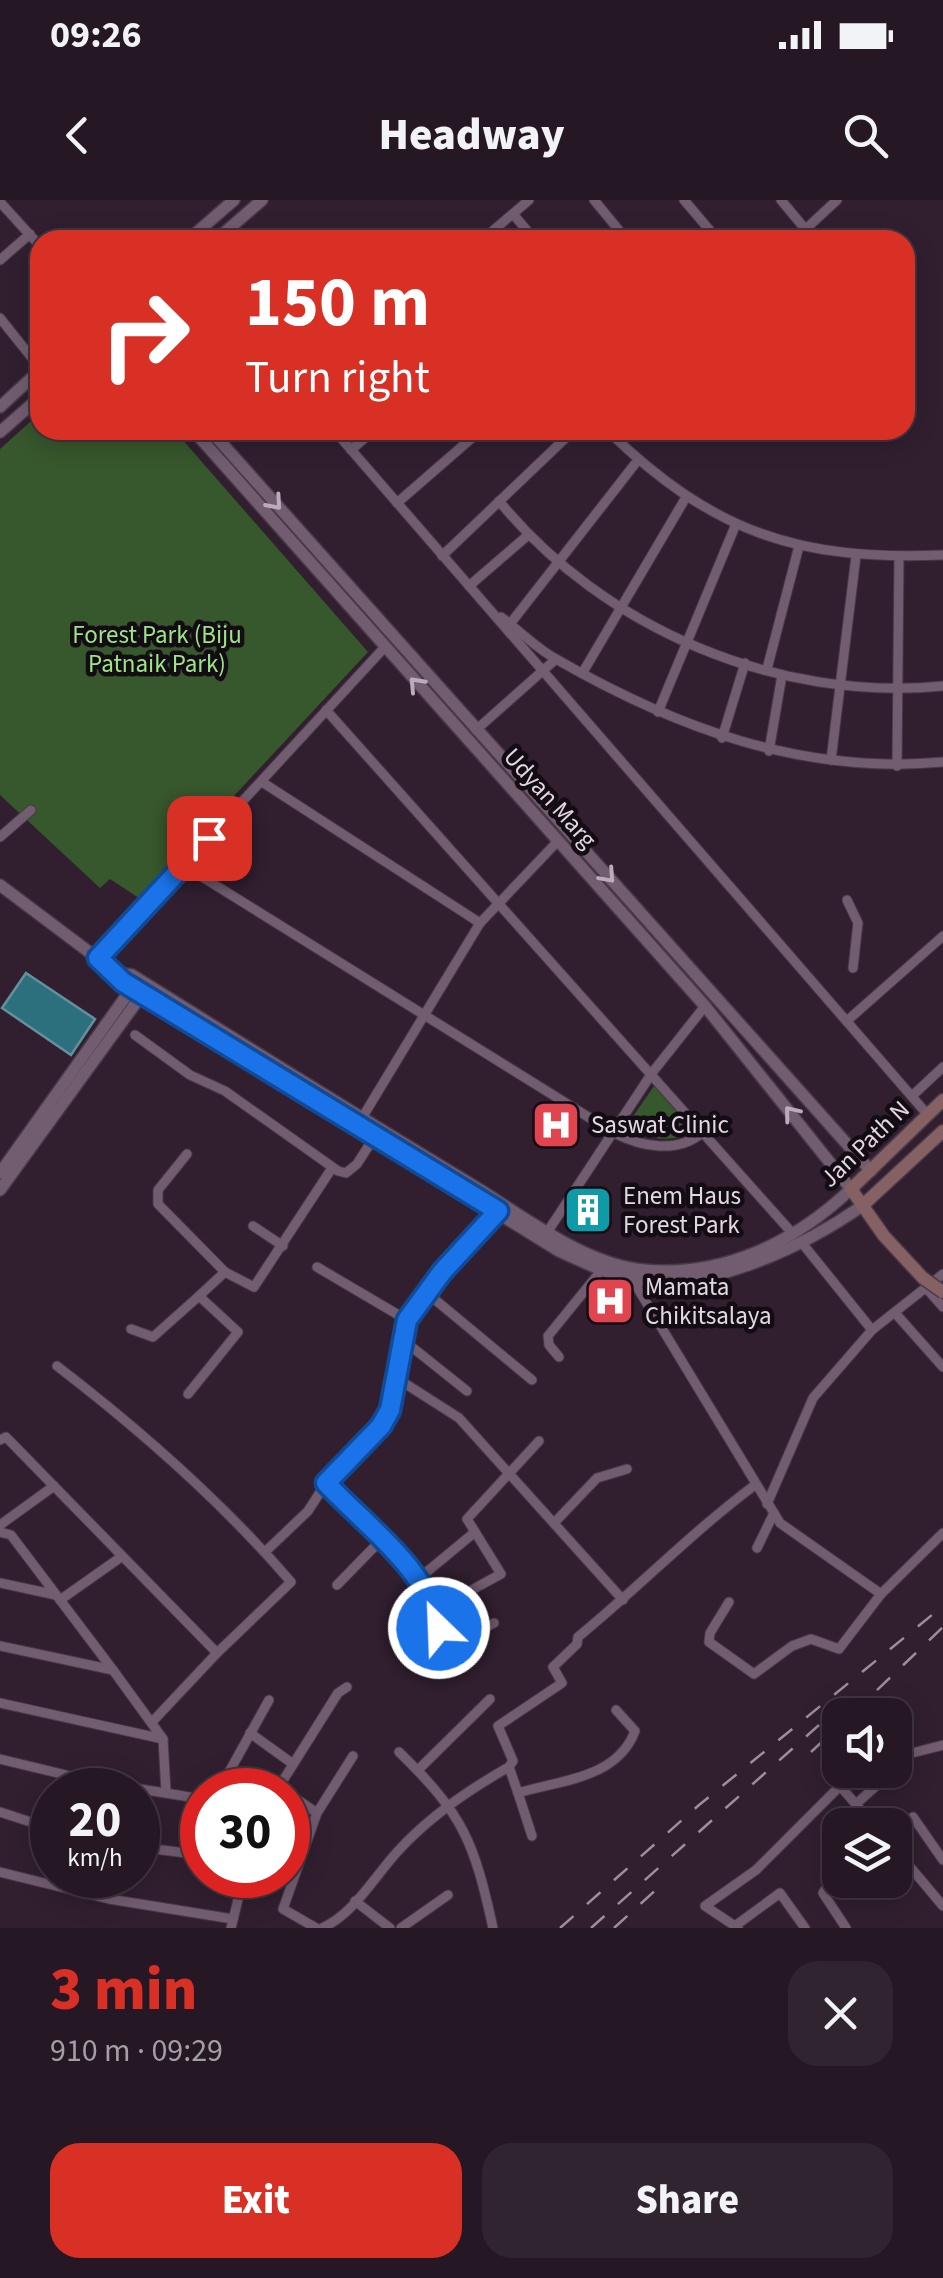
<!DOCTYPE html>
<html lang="en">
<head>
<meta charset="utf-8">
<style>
  :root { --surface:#251724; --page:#312431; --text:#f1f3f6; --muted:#a39fa6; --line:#423641; --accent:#d93025 }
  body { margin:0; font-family:"Source Sans 3",sans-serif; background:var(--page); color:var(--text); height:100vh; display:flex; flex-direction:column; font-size:38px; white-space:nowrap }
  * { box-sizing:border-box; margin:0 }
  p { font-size:32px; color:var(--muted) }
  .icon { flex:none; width:55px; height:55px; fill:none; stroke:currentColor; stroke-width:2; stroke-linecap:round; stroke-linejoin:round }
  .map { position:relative; height:1728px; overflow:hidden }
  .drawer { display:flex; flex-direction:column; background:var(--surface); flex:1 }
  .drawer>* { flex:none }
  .banner { position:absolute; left:30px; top:30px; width:885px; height:210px; border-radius:30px; box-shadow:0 5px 25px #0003,0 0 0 2px var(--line); background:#d93025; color:#fff; overflow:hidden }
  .controls { position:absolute; left:822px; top:1498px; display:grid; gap:20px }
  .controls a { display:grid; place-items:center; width:90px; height:90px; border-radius:20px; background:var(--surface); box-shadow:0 5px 25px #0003,0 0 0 2px var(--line); font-size:50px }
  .speed { position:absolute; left:30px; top:1568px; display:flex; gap:20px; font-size:50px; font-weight:700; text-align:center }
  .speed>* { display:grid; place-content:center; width:130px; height:130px; border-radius:50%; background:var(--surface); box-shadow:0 5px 25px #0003,0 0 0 2px var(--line); line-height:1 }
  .speed small { font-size:25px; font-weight:400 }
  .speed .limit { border:15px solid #d22; background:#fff; color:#111 }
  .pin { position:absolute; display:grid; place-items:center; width:85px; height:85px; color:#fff; margin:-42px; border-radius:20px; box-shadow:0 5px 15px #0006 }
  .me { position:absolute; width:110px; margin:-55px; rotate:336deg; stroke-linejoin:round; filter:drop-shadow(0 0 8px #0008) }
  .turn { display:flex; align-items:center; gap:35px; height:210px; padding:0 50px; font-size:45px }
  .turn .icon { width:130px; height:130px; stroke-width:2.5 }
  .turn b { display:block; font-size:70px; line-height:85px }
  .round { display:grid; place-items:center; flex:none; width:105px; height:105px; border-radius:30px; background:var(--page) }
  .overview { display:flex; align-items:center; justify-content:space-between; height:170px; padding:0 50px }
  h1 { font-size:60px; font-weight:800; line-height:75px; color:var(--accent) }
  .cta { display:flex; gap:20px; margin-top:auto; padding:20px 50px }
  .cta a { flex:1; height:115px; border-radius:30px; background:var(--accent); color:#fff; font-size:40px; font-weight:800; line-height:115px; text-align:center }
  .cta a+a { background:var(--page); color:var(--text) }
  .status { display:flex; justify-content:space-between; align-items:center; height:70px; padding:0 50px; background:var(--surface); direction:ltr }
  .status svg { height:28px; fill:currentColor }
  header { display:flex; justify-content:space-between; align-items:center; height:130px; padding:0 50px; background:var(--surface); font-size:45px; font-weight:800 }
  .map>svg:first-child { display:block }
  .green { fill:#37572c }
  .water { fill:#2d707d; stroke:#648f9b; stroke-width:2.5 }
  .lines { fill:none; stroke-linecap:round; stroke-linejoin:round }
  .minor-casing { stroke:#493a48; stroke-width:11 }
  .tertiary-casing { stroke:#493a48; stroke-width:14 }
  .secondary-casing { stroke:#493a48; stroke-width:15 }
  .minor { stroke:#725d70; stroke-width:9 }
  .tertiary { stroke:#725d70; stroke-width:11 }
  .secondary { stroke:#866164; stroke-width:12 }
  .rail { stroke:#9c8e9b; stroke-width:2.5; stroke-dasharray:18 18; stroke-linecap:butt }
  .secondary-bridge-casing { stroke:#493a48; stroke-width:15; stroke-linecap:butt }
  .secondary-bridge { stroke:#866164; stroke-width:12 }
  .oneway { stroke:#bbacba }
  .route-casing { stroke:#114b97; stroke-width:25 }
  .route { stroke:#1a73e8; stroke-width:18 }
  .labels { text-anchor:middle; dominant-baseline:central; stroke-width:9; stroke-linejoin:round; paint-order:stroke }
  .park-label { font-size:25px; fill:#9de484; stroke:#140c14 }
  .street-label { font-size:25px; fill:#e3d7e2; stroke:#140c14 }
  .poi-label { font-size:25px; fill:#e3d7e2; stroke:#140c14; text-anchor:start }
</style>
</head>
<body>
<div class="status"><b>09:26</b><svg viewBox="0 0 49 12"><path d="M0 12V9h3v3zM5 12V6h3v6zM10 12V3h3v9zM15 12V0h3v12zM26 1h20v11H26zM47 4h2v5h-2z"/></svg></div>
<header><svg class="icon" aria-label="back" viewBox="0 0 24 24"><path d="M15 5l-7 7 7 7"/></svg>Headway<svg class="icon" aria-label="search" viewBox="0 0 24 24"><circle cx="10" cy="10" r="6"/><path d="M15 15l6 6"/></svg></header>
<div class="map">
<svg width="943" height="1728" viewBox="0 0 943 1728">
  <rect width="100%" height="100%" fill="#311f30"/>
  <g class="green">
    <polygon points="40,213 40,230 174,230 368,452 139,698 110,679 100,688 0,595 0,249"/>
    <path d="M654 886 694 931C672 943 647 941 627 925Z"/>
  </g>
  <polygon class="water" points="26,773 95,819 71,855 2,808"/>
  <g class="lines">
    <g class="minor-casing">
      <g id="minor">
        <polyline points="594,0 627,40"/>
        <polyline points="684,0 718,40"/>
        <polyline points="781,0 806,30"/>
        <polyline points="0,2 40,46"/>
        <polyline points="513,14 535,40"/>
        <polyline points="482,40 529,0"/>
        <polyline points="794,40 837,0"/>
        <polyline points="0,60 30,34"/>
        <polyline points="0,118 40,168"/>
        <polyline points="334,230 927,914"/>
        <path d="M607 230C712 332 797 361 943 355"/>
        <polyline points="351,250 374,230"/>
        <path d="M499 301C604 429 777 502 943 486"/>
        <polyline points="397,303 481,230"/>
        <polyline points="442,356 574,230"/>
        <polyline points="469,386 527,336"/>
        <path d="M501 417C520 431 536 448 556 459 676 528 803 575 943 562"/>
        <polyline points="510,424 638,260"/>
        <polyline points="767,469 799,346"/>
        <polyline points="583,472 685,299"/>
        <polyline points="326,510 793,1034"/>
        <polyline points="658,512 736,324"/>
        <polyline points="476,530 556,459"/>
        <polyline points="722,538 745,463"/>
        <polyline points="769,551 782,475"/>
        <polyline points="831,560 856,356"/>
        <polyline points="897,566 899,357"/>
        <polyline points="262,582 480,723"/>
        <polyline points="0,637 31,610"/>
        <path d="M183 665 614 933C642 947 678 954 703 932"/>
        <polyline points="847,700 858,723 853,768"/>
        <polyline points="98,758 383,449"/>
        <polyline points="849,819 943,736"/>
        <polyline points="135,835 190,875 225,891 338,971 346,973 357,964 375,936"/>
        <polyline points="912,896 943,867"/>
        <polyline points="362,918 480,723 558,641"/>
        <polyline points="187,954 158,990 158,1004 225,1072 254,1087 332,968"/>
        <polyline points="253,1026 283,1046"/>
        <polyline points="548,1031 652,873 705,806"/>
        <polyline points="802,1043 872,1130"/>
        <polyline points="317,1067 407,1120"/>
        <polyline points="632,1079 780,1323 881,1394 943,1333"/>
        <polyline points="927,1089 943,1107"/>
        <polyline points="427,1093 532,1180"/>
        <polyline points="896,1114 943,1167"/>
        <polyline points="131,1129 153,1137 199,1096"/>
        <polyline points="403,1140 467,1191"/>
        <polyline points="559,1157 549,1145 548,1136 604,1067"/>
        <path d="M57 1166C139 1229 224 1304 291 1382L217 1453"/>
        <polyline points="398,1179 459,1218 623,1400"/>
        <polyline points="188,1194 238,1132 199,1096 225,1072"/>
        <polyline points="0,1240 6,1237 217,1453 153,1521"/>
        <polyline points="326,1283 390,1348 437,1409 501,1374 467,1319 539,1241"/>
        <polyline points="767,1304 813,1198 872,1130 943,1074"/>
        <polyline points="555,1322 597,1278 627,1269"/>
        <polyline points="0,1325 54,1286"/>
        <polyline points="0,1332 11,1335 113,1470"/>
        <polyline points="757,1348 774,1313"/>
        <polyline points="265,1352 308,1311 326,1283 381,1226 398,1179 407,1120 442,1072 498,1011"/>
        <polyline points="417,1380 475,1332"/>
        <polyline points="0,1383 56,1395"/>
        <polyline points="337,1385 381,1340"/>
        <polyline points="60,1400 121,1357"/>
        <polyline points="729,1402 710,1433 709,1442 754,1474 792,1446 811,1439 839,1449 881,1394"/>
        <polyline points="437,1409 447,1444 453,1445 494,1423"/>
        <polyline points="0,1446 113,1470 163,1539 0,1503"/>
        <polyline points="250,1533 293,1564"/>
        <polyline points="163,1539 166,1592"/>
        <path d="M399 1552C464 1615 474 1642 493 1728"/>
        <polyline points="0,1559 91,1581 202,1599"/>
        <path d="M509 1567 518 1593C560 1580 617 1579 635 1531L616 1510"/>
        <polyline points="895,1569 912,1553 943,1545"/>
        <polyline points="418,1570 490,1499"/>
        <polyline points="219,1590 269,1500"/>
        <polyline points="277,1590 338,1493 347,1487"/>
        <polyline points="288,1593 317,1613"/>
        <polyline points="518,1593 532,1636"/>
        <polyline points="856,1604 894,1570"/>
        <polyline points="0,1612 52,1629"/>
        <polyline points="895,1631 913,1617 943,1660"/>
        <polyline points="138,1647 202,1655"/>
        <polyline points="895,1649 943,1706"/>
        <polyline points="838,1670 823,1693 846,1728"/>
        <polyline points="0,1672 109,1699 233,1719"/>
        <polyline points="355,1701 390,1728"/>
        <polyline points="735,1726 780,1693 805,1728"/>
        <polyline points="231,1728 244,1675"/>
        <polyline points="316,1728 283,1709 317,1613 353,1556"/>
        <path d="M322 1728C354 1714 374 1677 398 1651 429 1617 468 1590 509 1567L513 1561 498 1526 562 1483 553 1467 577 1444 578 1437C639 1387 692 1332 755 1285"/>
        <polyline points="401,1728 448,1695"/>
        <polyline points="738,1728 705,1706 756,1670 840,1586 874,1625"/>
      </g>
    </g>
    <g class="tertiary-casing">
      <g id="tertiary">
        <polyline points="188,40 234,0"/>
        <polyline points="216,40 262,0"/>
        <polyline points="0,207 40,170"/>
        <polyline points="210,230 871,971"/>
        <polyline points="0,232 40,197"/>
        <path d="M0 685 117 773 123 783 559 1051C582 1061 606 1074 631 1079 706 1094 803 1047 862 1006"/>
        <path d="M117 773 132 775C244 845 356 915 469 983 521 1014 583 1065 645 1070 724 1077 795 1042 851 989L705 806 193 230"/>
        <polyline points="0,973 134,785"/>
        <polyline points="0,990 146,789"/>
      </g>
    </g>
    <g class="secondary-casing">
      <g id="secondary">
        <polyline points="862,1006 943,931"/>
        <polyline points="923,1078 884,1036 851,989 943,900"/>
      </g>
    </g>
    <use href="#minor" class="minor"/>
    <use href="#tertiary" class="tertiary"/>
    <use href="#secondary" class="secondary"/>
    <g class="rail">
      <polyline points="851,1515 943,1427"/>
      <polyline points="811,1552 840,1525"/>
      <polyline points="560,1728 699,1605 943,1406"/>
      <polyline points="591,1728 819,1525"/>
      <polyline points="614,1728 658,1688"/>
    </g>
    <g class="secondary-bridge-casing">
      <polyline id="secondary-bridge" points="923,1078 943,1092"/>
    </g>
    <use href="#secondary-bridge" class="secondary-bridge"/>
  </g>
  <defs><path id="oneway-chevron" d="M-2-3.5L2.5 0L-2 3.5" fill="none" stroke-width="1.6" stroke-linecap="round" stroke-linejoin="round" transform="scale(2.5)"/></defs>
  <g class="oneway">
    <use href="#oneway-chevron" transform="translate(275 303) rotate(49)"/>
    <use href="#oneway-chevron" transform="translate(416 484) rotate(-133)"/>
    <use href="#oneway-chevron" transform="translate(608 676) rotate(48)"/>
    <use href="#oneway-chevron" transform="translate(791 913) rotate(-129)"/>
  </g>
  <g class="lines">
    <g class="route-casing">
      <path id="route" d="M209 638 98 758 123 782 498 1011 442 1072 407 1120 390 1210 381 1226 326 1283C365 1325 428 1369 439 1428"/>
    </g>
    <use href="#route" class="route"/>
  </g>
  <defs>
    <g id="hospital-square" transform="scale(2.5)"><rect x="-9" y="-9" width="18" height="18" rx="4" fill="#e0444e" stroke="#140c14"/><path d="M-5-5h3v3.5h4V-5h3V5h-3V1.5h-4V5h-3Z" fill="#fff"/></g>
    <g id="building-square" transform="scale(2.5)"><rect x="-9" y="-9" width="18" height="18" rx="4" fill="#0f9aa8" stroke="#140c14"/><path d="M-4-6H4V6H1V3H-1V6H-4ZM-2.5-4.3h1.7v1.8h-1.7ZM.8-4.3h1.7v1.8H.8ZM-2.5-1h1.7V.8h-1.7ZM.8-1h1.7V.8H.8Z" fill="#fff"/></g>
  </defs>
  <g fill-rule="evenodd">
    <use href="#hospital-square" x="556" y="925"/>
    <use href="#building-square" x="588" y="1010"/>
    <use href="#hospital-square" x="610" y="1101"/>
  </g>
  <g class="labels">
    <g class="park-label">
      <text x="157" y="435">Forest Park (Biju<tspan x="157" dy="29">Patnaik Park)</tspan></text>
    </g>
    <g class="street-label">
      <text transform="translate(550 598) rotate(48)">Udyan Marg</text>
      <text transform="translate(865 944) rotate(-44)">Jan Path N</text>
    </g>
    <g class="poi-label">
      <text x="591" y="925">Saswat Clinic</text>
      <text x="623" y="996">Enem Haus<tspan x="623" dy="29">Forest Park</tspan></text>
      <text x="645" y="1087">Mamata<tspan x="645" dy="29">Chikitsalaya</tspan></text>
    </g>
  </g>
</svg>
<div class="controls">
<a><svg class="icon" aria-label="sound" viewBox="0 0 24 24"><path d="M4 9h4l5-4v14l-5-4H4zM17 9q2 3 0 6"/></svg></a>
<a><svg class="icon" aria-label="layers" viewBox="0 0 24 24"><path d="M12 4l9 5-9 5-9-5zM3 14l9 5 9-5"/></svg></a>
</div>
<div class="speed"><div>20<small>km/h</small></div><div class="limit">30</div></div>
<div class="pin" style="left:209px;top:638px;background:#d93025"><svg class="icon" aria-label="arrive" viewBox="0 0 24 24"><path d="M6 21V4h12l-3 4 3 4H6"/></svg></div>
<svg class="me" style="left:439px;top:1428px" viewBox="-20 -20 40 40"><circle r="17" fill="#1a73e8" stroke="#fff" stroke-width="3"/><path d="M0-11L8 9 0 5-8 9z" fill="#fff"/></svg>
<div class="banner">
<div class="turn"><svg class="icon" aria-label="right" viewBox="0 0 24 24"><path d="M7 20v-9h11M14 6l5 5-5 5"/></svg><div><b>150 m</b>Turn right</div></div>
</div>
</div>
<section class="drawer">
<div class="overview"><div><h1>3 min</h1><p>910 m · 09:29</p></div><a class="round"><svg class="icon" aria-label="close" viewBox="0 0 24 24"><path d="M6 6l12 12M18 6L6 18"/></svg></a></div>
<div class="cta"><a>Exit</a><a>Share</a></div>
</section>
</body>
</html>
